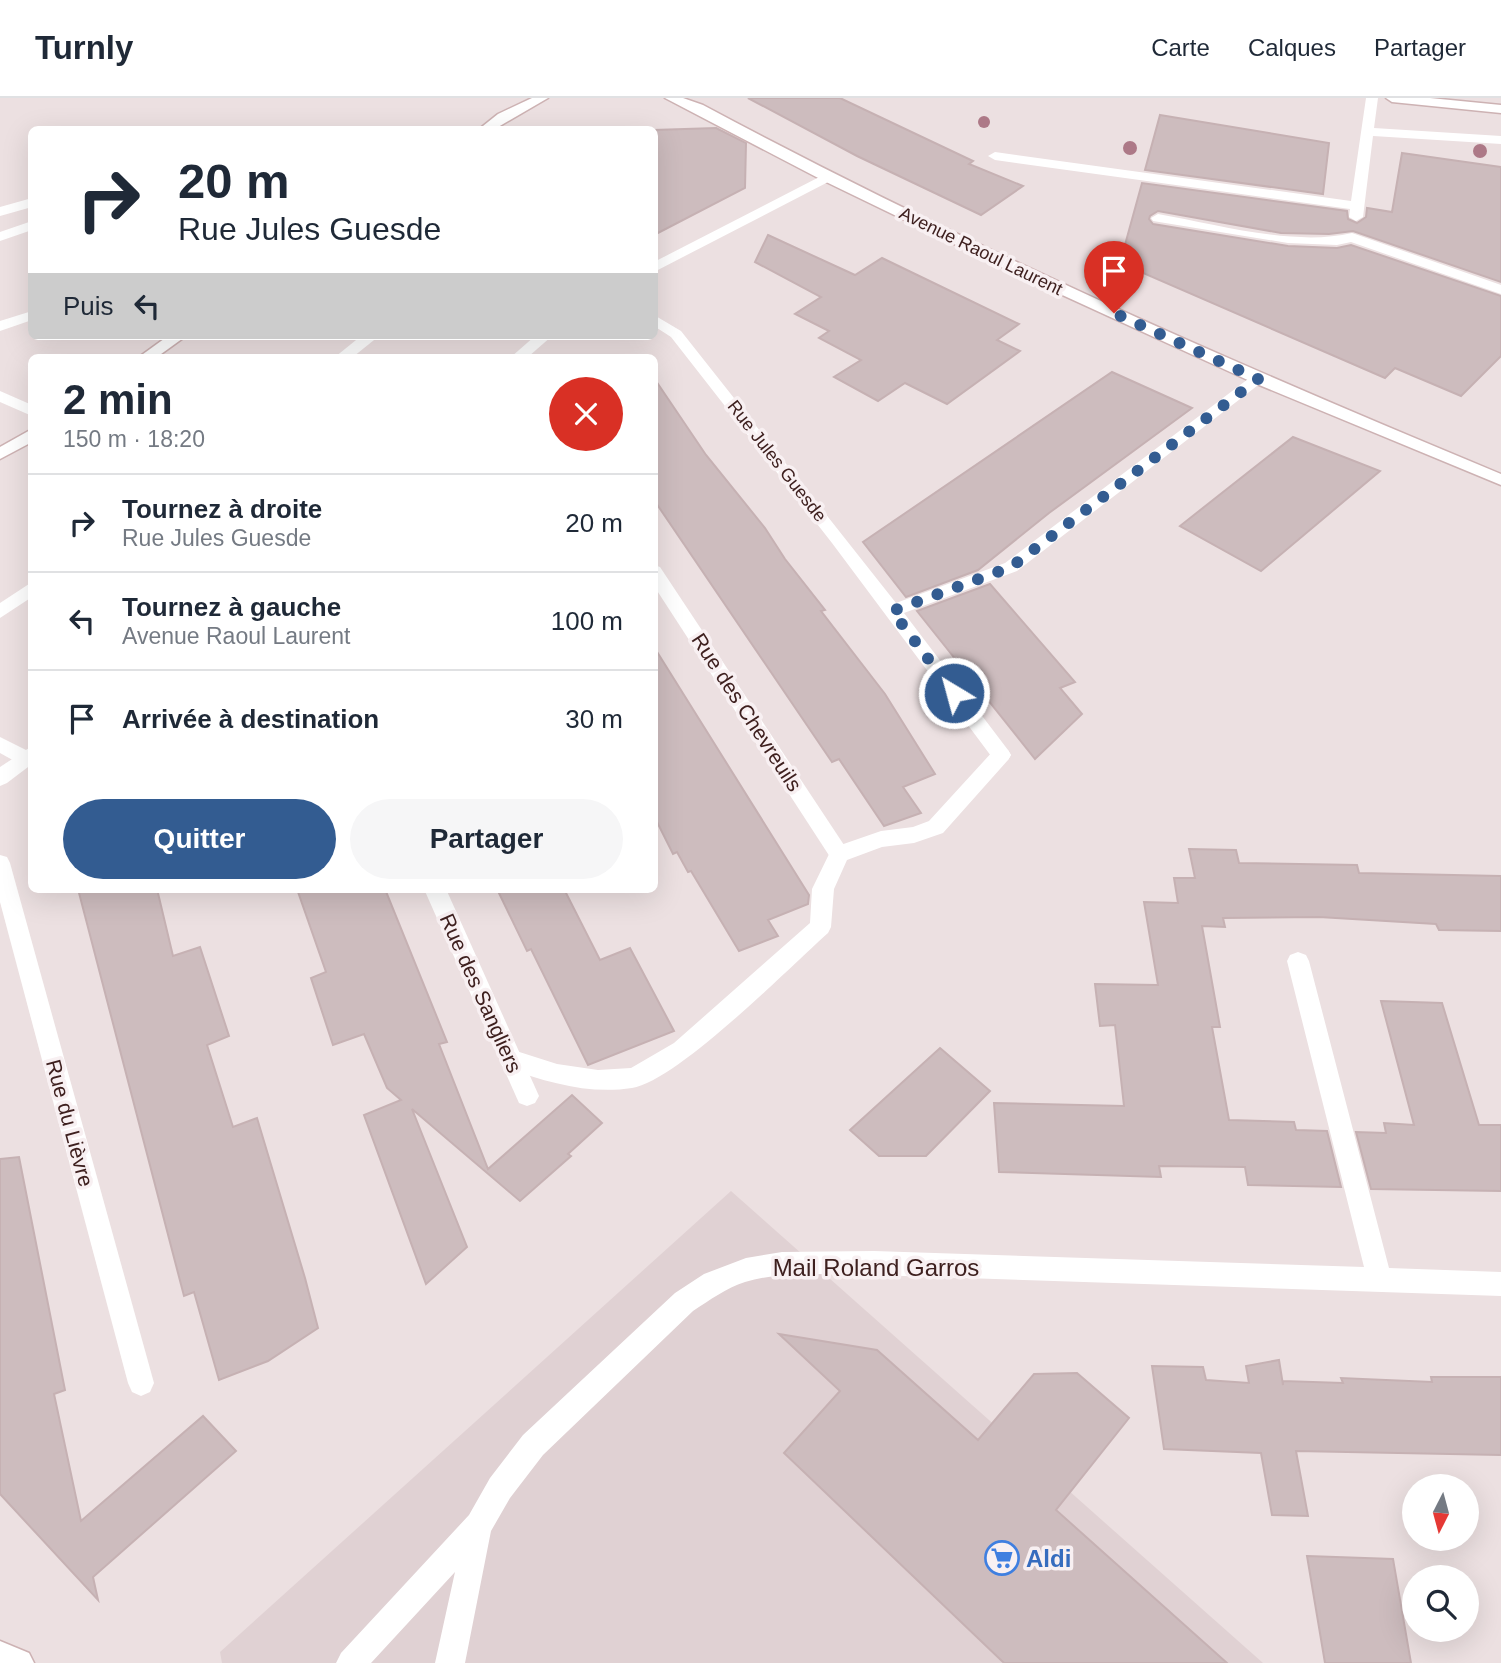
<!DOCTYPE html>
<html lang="fr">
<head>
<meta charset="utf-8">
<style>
  :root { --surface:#fff; --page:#f6f6f7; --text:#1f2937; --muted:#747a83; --line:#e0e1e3; --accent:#335c91 }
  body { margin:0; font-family:Arial,sans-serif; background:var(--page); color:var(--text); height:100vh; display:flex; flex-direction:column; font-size:26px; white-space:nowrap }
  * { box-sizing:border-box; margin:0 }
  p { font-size:23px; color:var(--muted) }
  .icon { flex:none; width:38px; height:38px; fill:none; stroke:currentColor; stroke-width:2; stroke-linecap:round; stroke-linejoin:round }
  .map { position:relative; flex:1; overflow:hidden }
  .side { position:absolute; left:28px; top:256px; width:630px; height:539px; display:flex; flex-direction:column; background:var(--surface); border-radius:10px; box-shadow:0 7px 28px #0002 }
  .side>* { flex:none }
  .hud { position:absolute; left:28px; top:28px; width:630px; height:214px; border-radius:10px; box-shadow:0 7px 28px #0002; background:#fff; color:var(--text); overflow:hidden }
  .needle { width:46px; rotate:186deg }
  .controls { position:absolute; left:1402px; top:1376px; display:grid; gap:14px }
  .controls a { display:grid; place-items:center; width:77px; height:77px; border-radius:50%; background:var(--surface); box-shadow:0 7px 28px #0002; font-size:35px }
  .pin { position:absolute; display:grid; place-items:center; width:60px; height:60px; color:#fff; margin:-72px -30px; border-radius:50% 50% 50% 0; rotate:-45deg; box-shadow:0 0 7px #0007 }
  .pin .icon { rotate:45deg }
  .me { position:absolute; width:77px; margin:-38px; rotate:323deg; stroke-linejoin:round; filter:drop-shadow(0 0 5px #0008) }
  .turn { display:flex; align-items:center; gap:24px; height:147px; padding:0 35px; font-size:32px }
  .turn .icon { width:91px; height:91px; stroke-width:2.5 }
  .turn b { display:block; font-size:49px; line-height:60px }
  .then { display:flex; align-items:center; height:66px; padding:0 35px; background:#0003; gap:14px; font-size:26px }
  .round { display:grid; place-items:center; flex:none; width:74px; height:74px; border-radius:37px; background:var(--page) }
  .overview { display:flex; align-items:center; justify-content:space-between; height:119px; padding:0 35px }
  h1 { font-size:42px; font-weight:700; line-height:52px }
  .cta { display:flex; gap:14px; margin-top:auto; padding:14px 35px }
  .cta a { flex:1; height:80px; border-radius:42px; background:var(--accent); color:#fff; font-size:28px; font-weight:700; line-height:80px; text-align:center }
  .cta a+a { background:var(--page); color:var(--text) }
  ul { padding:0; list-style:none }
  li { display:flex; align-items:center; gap:21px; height:98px; padding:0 35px; border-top:2px solid var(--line) }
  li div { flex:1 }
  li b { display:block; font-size:26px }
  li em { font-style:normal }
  header { display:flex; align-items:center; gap:42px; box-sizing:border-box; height:98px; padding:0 35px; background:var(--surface); border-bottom:2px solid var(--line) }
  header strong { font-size:33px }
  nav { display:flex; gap:38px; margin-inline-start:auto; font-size:24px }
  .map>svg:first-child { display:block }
  .built { fill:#e0d1d3 }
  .building { fill:#cdbcbe; stroke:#c6b1b3; stroke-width:2 }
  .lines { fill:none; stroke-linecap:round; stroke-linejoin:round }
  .secondary-casing { stroke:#cdb2b3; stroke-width:3 }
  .lane { fill:#fff; fill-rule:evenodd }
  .street { fill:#fff; fill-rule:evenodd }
  .secondary { fill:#fff; fill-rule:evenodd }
  .tree { fill:#ad7987 }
  .route { stroke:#335c91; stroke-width:12; stroke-dasharray:0 21.6 }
  .labels { text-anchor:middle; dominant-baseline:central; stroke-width:7; stroke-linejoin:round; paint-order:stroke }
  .far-street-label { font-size:18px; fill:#3e201f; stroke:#f8f0f2 }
  .street-label { font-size:21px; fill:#3e201f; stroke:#f8f0f2 }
  .near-street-label { font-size:24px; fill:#3e201f; stroke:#f8f0f2 }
  .near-shop-label { font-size:24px; font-weight:bold; fill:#366cbe; stroke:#f8f0f2; text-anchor:start }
</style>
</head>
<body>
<header>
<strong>Turnly</strong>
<nav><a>Carte</a><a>Calques</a><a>Partager</a></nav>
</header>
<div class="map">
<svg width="1501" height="1565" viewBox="0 0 1501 1565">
  <rect width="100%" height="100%" fill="#ece0e1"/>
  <polygon class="built" points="731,1093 1263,1565 222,1565 220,1554"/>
  <g class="building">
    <polygon points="748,0 840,0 973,63 969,66 1023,88 981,117 857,58"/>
    <polygon points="1160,17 1329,45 1323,96 1145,72"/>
    <polygon points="716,30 746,45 745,90 654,137 654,32"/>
    <polygon points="1402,55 1501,69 1501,184 1353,133 1329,136 1281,135 1158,113 1150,118 1149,121 1153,126 1288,148 1337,150 1351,147 1501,198 1501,258 1461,298 1395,270 1385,280 1120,165 1142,85 1347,113 1348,121 1357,125 1366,119 1367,110 1392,114"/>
    <polygon points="768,137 855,177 882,160 1019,226 997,242 1020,253 947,306 905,285 878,303 834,279 861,262 819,240 829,233 795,216 821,199 755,164"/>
    <polygon points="1112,274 1192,310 1049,415 978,472 906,499 863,444"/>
    <polygon points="654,280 706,357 765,430 785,461 825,512 821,513 885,596 935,676 903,689 921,715 884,728 839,661 832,664 654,402"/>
    <polygon points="1293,339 1380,373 1261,473 1180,428"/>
    <polygon points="990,486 1075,584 1060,590 1082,616 1035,661 917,513"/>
    <polygon points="654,549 809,797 808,806 768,822 778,838 739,853 691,773 688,774 677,754 673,756 654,718"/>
    <polygon points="1189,751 1236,752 1239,765 1357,767 1359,775 1501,778 1501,833 1439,832 1436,826 1319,819 1223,820 1225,829 1202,828 1220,929 1212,929 1229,1022 1294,1024 1296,1032 1327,1033 1341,1089 1248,1087 1245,1069 1159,1068 1161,1079 999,1074 994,1005 1124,1008 1115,927 1100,928 1095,886 1158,887 1144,804 1178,805 1174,780 1195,780"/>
    <polygon points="78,791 157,791 173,858 200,849 229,938 207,947 233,1029 257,1020 305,1180 318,1230 268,1263 219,1282 194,1194 184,1198"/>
    <polygon points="297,791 385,791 447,944 439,946 488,1071 572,997 602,1025 568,1056 571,1058 520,1103 412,1011 467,1149 426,1186 364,1017 401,1002 387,990 364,936 333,947 311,880 326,874"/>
    <polygon points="497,791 564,791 600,862 630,850 674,933 588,967 531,851 527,853"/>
    <polygon points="1381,903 1442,905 1479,1027 1501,1027 1501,1093 1371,1091 1356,1034 1386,1035 1384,1025 1414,1027"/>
    <polygon points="940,950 990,993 926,1058 879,1058 850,1032"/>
    <polygon points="19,1059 65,1292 54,1296 81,1423 203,1318 236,1353 93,1479 98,1502 0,1396 0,1061"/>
    <polygon points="779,1236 877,1252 978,1342 1034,1276 1077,1275 1129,1320 1056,1412 1227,1565 1004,1565 784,1355 840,1293"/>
    <polygon points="1279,1262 1283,1287 1283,1283 1343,1285 1341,1280 1432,1284 1431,1279 1501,1279 1501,1357 1296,1353 1308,1418 1272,1417 1261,1355 1164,1351 1152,1268 1203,1269 1206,1282 1249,1285 1246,1268"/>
    <polygon points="1307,1458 1393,1461 1411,1565 1325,1565"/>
  </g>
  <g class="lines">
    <g class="secondary-casing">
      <g id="secondary">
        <polygon points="532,0 548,0 493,32 478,32 498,16"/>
        <path d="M665 0H683L703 7C963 146 1228 263 1501 376V387L1252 284 1012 174 822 82Z"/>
        <polygon points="1386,0 1430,0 1501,7 1501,15 1392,4"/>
        <polygon points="168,238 186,238 157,259 139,259"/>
        <polygon points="32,331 32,344 0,361 0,349"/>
        <polygon points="0,1543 29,1555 34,1565 0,1565"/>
      </g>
    </g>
    <g class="lane">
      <polygon points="1366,0 1378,0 1374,30 1501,38 1501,46 1373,38 1363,119 1356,123 1349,119 1350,111 995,62 988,58 995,54 1351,103"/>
      <polygon points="32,100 32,109 0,118 0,109"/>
      <path d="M1158 116C1216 126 1294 149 1352 135L1501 187V196L1351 144 1337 147 1288 145 1153 123 1151 120Z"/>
      <polygon points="32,123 32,132 0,143 0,134"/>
      <polygon points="32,213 32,222 0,233 0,223"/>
      <polygon points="361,238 379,238 353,259 335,259"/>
      <polygon points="32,484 32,499 0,520 0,505"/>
      <polygon points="0,639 32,655 32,665 18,665 0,655"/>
      <path d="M1001 650 1008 652 1011 657 1008 662 943 735 914 745 882 749 847 762 834 791 831 829 828 835C789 870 677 983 632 990 587 997 543 983 502 968L499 961 502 954 510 951 557 966 598 972 631 970 674 945 810 825 812 791 832 750 881 733 913 729 929 723 994 652Z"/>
    </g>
    <g class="street">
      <polygon points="827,75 834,79 832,82 654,174 654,164"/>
      <polygon points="654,217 681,233 896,505 1005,465 1252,278 1264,278 1266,281 1017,473 904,515 1008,652 1011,657 1008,662 1001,664 994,662 832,445 671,239 654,228"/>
      <polygon points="535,238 552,238 528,259 511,259"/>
      <polygon points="0,293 32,307 32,318 0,304"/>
      <polygon points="654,467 660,469 846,750 849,756 846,762 839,764 832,762 654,488"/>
      <polygon points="32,648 32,666 7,685 0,688 0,669"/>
      <polygon points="0,757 7,759 10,765 154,1285 150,1294 141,1298 132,1294 128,1285 0,804"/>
      <polygon points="424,791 446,791 539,998 535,1005 527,1008 519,1005"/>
      <path d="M1298 854 1306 857 1309 863 1389 1170 1501 1174V1198L874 1177C832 1177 785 1172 745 1184 726 1190 710 1202 693 1213L543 1357 510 1400 491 1433 465 1565H435L455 1474 371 1565H336L341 1555 469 1417 490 1380 523 1337 675 1195 704 1176 746 1160 782 1154 874 1153 1364 1169 1287 863 1290 857Z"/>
    </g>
    <use href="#secondary" class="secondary"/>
  </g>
  <g class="tree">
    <circle cx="984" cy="24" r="6"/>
    <circle cx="1130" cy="50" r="7"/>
    <circle cx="1480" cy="53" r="7"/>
  </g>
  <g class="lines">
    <polyline class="route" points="954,595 892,513 1011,469 1258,281 1114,215"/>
  </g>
  <defs>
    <g id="supermarket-ring" transform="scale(1.75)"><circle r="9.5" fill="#f8f0f2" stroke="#3f7fe0" stroke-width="1.5"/><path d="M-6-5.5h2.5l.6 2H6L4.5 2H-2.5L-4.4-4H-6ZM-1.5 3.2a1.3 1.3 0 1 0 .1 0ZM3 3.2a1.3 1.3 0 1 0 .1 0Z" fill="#3f7fe0"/></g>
  </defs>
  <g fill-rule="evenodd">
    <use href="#supermarket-ring" x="1002" y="1460"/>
  </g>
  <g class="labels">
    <g class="far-street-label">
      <text transform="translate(981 153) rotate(26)">Avenue Raoul Laurent</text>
      <text transform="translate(777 363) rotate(52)">Rue Jules Guesde</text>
    </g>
    <g class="street-label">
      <text transform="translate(747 614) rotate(57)">Rue des Chevreuils</text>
      <text transform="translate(481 895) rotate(66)">Rue des Sangliers</text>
      <text transform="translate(70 1025) rotate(75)">Rue du Lièvre</text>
    </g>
    <g class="near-street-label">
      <text x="876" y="1169">Mail Roland Garros</text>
    </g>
    <g class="near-shop-label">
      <text x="1026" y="1460">Aldi</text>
    </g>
  </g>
</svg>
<div class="controls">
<a><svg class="needle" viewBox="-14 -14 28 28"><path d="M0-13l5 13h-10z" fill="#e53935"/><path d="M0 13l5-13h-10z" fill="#747a83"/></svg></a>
<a><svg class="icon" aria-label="search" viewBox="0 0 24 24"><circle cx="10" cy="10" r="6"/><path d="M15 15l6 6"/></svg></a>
</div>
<div class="pin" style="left:1114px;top:215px;background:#d93025"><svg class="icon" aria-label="arrive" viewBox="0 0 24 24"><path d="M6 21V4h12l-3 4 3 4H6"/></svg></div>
<svg class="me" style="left:954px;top:595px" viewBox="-20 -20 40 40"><circle r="17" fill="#335c91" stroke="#fff" stroke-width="3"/><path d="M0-11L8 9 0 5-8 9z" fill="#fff"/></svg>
<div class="hud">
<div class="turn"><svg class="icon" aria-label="right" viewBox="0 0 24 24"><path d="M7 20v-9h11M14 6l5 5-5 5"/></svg><div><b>20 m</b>Rue Jules Guesde</div></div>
<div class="then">Puis<svg class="icon" aria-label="left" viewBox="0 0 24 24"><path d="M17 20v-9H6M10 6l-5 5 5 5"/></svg></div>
</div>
<section class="side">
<div class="overview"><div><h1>2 min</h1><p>150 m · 18:20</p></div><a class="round" style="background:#d93025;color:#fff"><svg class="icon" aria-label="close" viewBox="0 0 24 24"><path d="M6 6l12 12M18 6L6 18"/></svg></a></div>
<ul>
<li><svg class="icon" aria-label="right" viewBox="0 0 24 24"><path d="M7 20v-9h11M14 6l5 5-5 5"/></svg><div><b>Tournez à droite</b><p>Rue Jules Guesde</p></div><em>20 m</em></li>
<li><svg class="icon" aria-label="left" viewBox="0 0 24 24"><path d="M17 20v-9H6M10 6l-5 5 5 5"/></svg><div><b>Tournez à gauche</b><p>Avenue Raoul Laurent</p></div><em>100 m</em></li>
<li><svg class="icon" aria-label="arrive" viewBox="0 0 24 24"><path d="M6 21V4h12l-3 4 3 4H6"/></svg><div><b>Arrivée à destination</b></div><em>30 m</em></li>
</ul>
<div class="cta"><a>Quitter</a><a>Partager</a></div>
</section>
</div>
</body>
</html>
